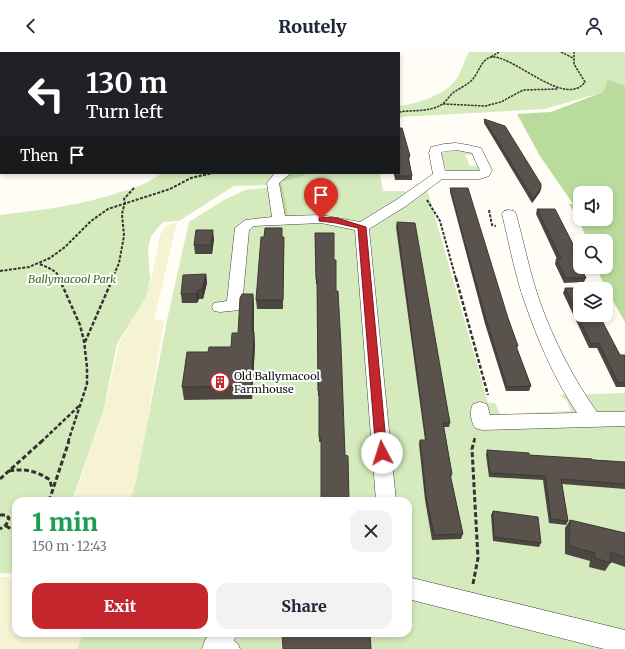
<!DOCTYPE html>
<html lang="en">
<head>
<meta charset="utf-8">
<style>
  :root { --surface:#fff; --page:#f2f2f3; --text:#1f2937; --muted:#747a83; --accent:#c4262e }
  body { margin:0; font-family:Merriweather,serif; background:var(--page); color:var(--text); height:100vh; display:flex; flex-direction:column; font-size:15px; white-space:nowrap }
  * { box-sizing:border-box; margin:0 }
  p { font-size:13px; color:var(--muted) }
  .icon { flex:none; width:22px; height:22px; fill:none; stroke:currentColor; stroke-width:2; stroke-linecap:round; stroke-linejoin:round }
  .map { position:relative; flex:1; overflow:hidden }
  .drawer { position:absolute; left:12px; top:445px; width:400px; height:140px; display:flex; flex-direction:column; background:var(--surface); border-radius:12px; box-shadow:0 2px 6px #0003 }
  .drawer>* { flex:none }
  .guide { position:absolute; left:0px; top:0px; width:400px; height:122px; box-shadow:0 2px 6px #0003; background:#202124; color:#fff; overflow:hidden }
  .tools { position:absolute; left:573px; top:134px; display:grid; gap:8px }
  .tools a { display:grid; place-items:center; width:40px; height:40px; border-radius:8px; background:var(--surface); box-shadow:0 2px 6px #0003; font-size:20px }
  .pin { position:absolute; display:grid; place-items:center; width:34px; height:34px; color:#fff; margin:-41px -17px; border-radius:50% 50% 50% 0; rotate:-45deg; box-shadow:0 0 4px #0007 }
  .pin .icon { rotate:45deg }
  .me { position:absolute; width:44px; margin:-22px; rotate:355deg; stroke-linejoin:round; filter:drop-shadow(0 0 3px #0008) }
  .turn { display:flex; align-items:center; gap:14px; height:84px; padding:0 20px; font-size:18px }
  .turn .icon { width:52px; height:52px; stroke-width:2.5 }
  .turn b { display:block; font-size:28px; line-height:34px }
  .then { display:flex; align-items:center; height:38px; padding:0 20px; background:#0003; gap:8px; font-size:15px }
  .round { display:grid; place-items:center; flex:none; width:42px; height:42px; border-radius:12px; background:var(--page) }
  .overview { display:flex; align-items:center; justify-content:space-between; height:68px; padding:0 20px }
  h1 { font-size:24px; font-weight:800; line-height:30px; color:#1e9e55 }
  .primary-button { display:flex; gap:8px; margin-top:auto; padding:8px 20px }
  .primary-button a { flex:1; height:46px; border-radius:12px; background:var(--accent); color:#fff; font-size:16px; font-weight:800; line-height:46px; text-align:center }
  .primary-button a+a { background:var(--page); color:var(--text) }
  header { display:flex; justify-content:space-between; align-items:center; height:52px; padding:0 20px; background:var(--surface); font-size:18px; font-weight:800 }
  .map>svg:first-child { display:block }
  .farmland { fill:#f6f3d4 }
  .green { fill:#d5ebbd }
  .forest { fill:#b9dc9c; fill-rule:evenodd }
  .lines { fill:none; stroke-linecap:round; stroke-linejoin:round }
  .lane-casing { stroke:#444; stroke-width:1 }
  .street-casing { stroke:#444; stroke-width:1 }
  .path-far3 { stroke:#333; stroke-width:1.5; stroke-dasharray:2.5 1; stroke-linecap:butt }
  .path-far2 { stroke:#333; stroke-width:2; stroke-dasharray:3 1.5; stroke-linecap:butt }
  .path-far1 { stroke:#333; stroke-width:2.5; stroke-dasharray:4 2; stroke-linecap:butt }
  .path { stroke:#333; stroke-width:3; stroke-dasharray:5 2.5; stroke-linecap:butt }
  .lane { fill:#fff; fill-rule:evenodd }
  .street { fill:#fff; fill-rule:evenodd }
  .wall { fill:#4d4742 }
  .shaded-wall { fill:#3f3936 }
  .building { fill:#5a524d; stroke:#3f3936 }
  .route { fill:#c4262e; stroke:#7f191e }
  .labels { text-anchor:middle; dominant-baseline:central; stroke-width:4; stroke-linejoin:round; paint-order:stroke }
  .park-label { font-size:11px; font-style:italic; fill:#2f6b1f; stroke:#fff }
  .poi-label { font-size:11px; fill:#111; stroke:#fff; text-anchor:start }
</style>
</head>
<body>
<header><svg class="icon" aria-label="back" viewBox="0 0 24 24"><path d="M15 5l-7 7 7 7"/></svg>Routely<svg class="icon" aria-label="person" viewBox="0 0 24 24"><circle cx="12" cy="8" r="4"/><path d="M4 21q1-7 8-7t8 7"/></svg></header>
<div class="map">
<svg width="625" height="597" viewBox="0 0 625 597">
  <rect width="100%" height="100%" fill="#fffdf5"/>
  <g class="farmland">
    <polygon points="177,170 154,268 164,269 134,449 73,449 106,350 119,292 144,246 151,228 160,183 165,175"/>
    <polygon points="0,525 16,525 16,581 88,581 82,597 0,597"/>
  </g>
  <g class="green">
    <path d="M469 0H625V34L609 28 604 40 544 57 399 65V54C416 52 445 43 455 29 461 21 464 9 469 0Z"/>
    <path d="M448 98C456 98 468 95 474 103H465L470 114H479L480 117C473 122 454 121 446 118L441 101Z"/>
    <path d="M162 121H281L273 128 271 133 234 134 179 169 163 170 151 184 148 196 150 228 146 245 117 292 104 356 72 449H16V522L0 521V163C42 158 83 153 124 139 138 135 150 130 162 121Z"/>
    <polygon points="312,121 380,121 383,139 404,139 414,142 426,133 488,351 495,351 500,362 571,359 567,349 560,343 625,341 625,597 77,597 83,581 408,581 408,449 130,449 136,430 167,268 189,170 222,149 245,138 273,135 288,162 282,130"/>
  </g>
  <g class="forest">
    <path d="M607 27 625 34V270L605 235 596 215H606V189H588L579 169 569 152H573L540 104 517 62 551 60 603 40 608 28ZM580 141H606V167H580Z"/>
    <polygon points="290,121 312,121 282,130 288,162 284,163 278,129"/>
  </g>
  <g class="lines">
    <g class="lane-casing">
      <polygon id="lane" points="223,581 238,592 240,597 223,597 217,592 216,587 217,582"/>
    </g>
    <g class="street-casing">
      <g id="street">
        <path d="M456 91 468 93 481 96 492 118 489 124 480 127H442L406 154 369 177 396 449H376L355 178 321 171 254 174 249 178 242 254 240 258 220 260 214 259 212 255 214 251 227 249 235 176 245 168 272 165 267 131 274 122 291 121 279 131 285 164 321 163 360 170 396 148 433 122 429 101 431 95 444 92ZM456 98 472 101 480 119H445L441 100Z"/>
        <path d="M509 158 514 159 516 162C524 191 530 222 540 250 553 287 574 328 597 360H625V374L482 378 475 376C471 369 469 360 473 352L480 350 487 352 490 363 577 361C555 328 538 289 525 251 515 224 509 190 502 162L504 159Z"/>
        <polygon points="408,525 625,578 625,597 604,597 408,547"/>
        <polygon points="211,581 238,581 229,597 202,597 205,588"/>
      </g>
    </g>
    <g class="path-far3">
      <polyline points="561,0 573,6"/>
      <polyline points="491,5 499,0"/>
      <polyline points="443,52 485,54 501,50 523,38 558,37"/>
      <path d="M399 60C412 58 429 60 441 53 446 50 449 44 454 40 460 36 467 33 472 28 479 21 482 4 494 5 518 7 566 56 585 30L574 12V0"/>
    </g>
    <g class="path-far2">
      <polyline points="427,148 440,169 456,227"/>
      <polyline points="489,158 492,173 496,174"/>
      <path d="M40 212C48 216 57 218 60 227"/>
      <polyline points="0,219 29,215 50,206 65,195 91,169 108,157 170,137 191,126 213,121"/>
      <polyline points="112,227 119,211 124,184 122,162 125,150 124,147 134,136"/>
    </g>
    <g class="path-far1">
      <polyline points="59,226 80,273 84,289 87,315 87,332 68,390"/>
      <polyline points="456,226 488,343"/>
      <polyline points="85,290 113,226"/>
      <polyline points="41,390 80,353"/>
      <polyline points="474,390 475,384"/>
    </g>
    <g class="path">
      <path d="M9 419C25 416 37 419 50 428L52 437"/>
      <polyline points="0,427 42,389"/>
      <polyline points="49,449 69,389"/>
      <polyline points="0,463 6,463 9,466 6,473 0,477"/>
      <polyline points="6,474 16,480"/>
      <polyline points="473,532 478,506 472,397 474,389"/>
    </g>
    <use href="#lane" class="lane"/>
    <use href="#street" class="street"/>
  </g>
  <g class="wall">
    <polygon points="484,67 541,136 540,140 532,151 484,71"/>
    <polygon points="399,76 410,104 409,108 412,124 412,128 395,128 394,121 399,121"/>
    <polygon points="450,136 508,266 518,294 517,296 531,334 529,339 506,339 485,272 450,140"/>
    <polygon points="537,157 576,198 575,203 574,203 586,226 584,230 564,231 555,212 556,207 557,207 536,162"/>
    <polygon points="397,170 450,371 449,375 444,375 452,422 451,426 463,482 461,487 432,488 425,448 419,392 420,388 425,388 396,175"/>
    <polygon points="315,181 334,208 336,239 345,403 349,449 321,390 319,390 319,344 318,344 317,232 316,232"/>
    <polygon points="282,185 284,185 284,194 283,257 257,257 256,248"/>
    <polygon points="214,187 212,202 195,202 194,193"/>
    <polygon points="206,222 207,231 203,247 199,247 197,251 182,251 181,242"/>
    <polygon points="565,236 620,303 625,303 625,335 616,335 597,296 589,296 563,241"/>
    <polygon points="253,242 254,255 254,280 255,293 252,347 184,348 182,335 208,300 231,295 238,281"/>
    <polygon points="487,398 529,403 625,410 625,437 562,432 568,469 566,473 549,471 543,428 489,425 486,403"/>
    <polygon points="493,459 541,491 539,495 493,489 491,463"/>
    <polygon points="570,468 625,481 625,515 611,510 605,519 589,515 590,509 565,502 565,476"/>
  </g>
  <g class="shaded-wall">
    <polygon points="541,136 540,140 532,151 533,147"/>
    <polygon points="213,178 214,187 212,202 211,193"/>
    <polygon points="206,222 207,231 203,247 202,238"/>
    <polygon points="198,238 199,247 197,251 196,242"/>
    <polygon points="253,242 254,255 253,291 254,280 255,293 252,347 251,334"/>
  </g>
  <g class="building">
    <polygon points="484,67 505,74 541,132 541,136 533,147"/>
    <polygon points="399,76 402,76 410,104 408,104 412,124 395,124 395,121 399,121"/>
    <polygon points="450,136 468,136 508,266 518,294 516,294 531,334 507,335 486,267"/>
    <polygon points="537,157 555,157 576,198 572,198 586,226 566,226 556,207 561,207"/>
    <polygon points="397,170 415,171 450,371 443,371 452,422 450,422 463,482 434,483 426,444 420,388 426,388"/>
    <polygon points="265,176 282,176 282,185 284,185 283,248 256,248 261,185 264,185"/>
    <polygon points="196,178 213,178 211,193 194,193"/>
    <polygon points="315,181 334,181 334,208 336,208 336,239 338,239 341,294 345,403 348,404 349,449 321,449 321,385 319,385 319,339 318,339 317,227 316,227"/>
    <polygon points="206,222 202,238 198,238 196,242 181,242 183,223"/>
    <polygon points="565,236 585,236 586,237 580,237 580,263 599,263 620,303 625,303 625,330 618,331 599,291 591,292"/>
    <polygon points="242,242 253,242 252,280 254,280 251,334 182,335 187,300 208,300 209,295 231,295 232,281 238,281 240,246"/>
    <polygon points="487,398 529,401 529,403 592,407 593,408 625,410 625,432 561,427 568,469 551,467 545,424 490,421"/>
    <polygon points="280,446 281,449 248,449"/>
    <polygon points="493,459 538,465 541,491 494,485"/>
    <polygon points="570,468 625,481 625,505 610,500 611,511 595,506 595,501 569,494"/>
    <polygon points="282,581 370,581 371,597 283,597"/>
  </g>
  <polygon class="route" points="321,165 337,166 366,175 387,401 385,404 382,406 378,404 376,401 358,176 336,171 319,169 319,166"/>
  <defs>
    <g id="building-ring" transform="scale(1)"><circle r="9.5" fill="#fff" stroke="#c4262e" stroke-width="1.5"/><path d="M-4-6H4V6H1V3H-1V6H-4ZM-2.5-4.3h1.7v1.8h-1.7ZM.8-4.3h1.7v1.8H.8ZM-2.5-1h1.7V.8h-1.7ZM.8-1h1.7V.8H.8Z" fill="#c4262e"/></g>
  </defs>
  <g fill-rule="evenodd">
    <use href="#building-ring" x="220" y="330"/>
  </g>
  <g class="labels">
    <g class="park-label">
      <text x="72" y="227">Ballymacool Park</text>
    </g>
    <g class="poi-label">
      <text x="234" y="324">Old Ballymacool<tspan x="234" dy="13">Farmhouse</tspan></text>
    </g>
  </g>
</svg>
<div class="tools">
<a><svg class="icon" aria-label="sound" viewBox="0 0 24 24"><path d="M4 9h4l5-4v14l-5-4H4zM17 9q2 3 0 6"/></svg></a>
<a><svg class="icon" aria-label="search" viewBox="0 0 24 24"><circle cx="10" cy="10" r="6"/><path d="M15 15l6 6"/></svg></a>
<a><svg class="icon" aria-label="layers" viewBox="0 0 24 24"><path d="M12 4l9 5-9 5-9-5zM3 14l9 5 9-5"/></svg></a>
</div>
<div class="pin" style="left:321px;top:167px;background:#d93025"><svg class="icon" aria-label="arrive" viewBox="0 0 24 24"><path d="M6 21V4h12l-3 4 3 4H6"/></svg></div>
<svg class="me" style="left:382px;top:401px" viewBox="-20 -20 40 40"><circle r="19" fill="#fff"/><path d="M0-13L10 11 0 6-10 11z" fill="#c4262e"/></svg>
<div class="guide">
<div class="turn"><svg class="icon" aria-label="left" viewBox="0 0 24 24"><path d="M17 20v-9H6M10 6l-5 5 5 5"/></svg><div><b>130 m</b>Turn left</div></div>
<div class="then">Then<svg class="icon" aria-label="arrive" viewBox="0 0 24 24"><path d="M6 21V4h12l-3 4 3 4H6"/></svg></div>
</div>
<section class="drawer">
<div class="overview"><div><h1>1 min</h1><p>150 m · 12:43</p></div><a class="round"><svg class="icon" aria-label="close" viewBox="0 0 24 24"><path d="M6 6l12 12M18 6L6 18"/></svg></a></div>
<div class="primary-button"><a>Exit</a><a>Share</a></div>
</section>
</div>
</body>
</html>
